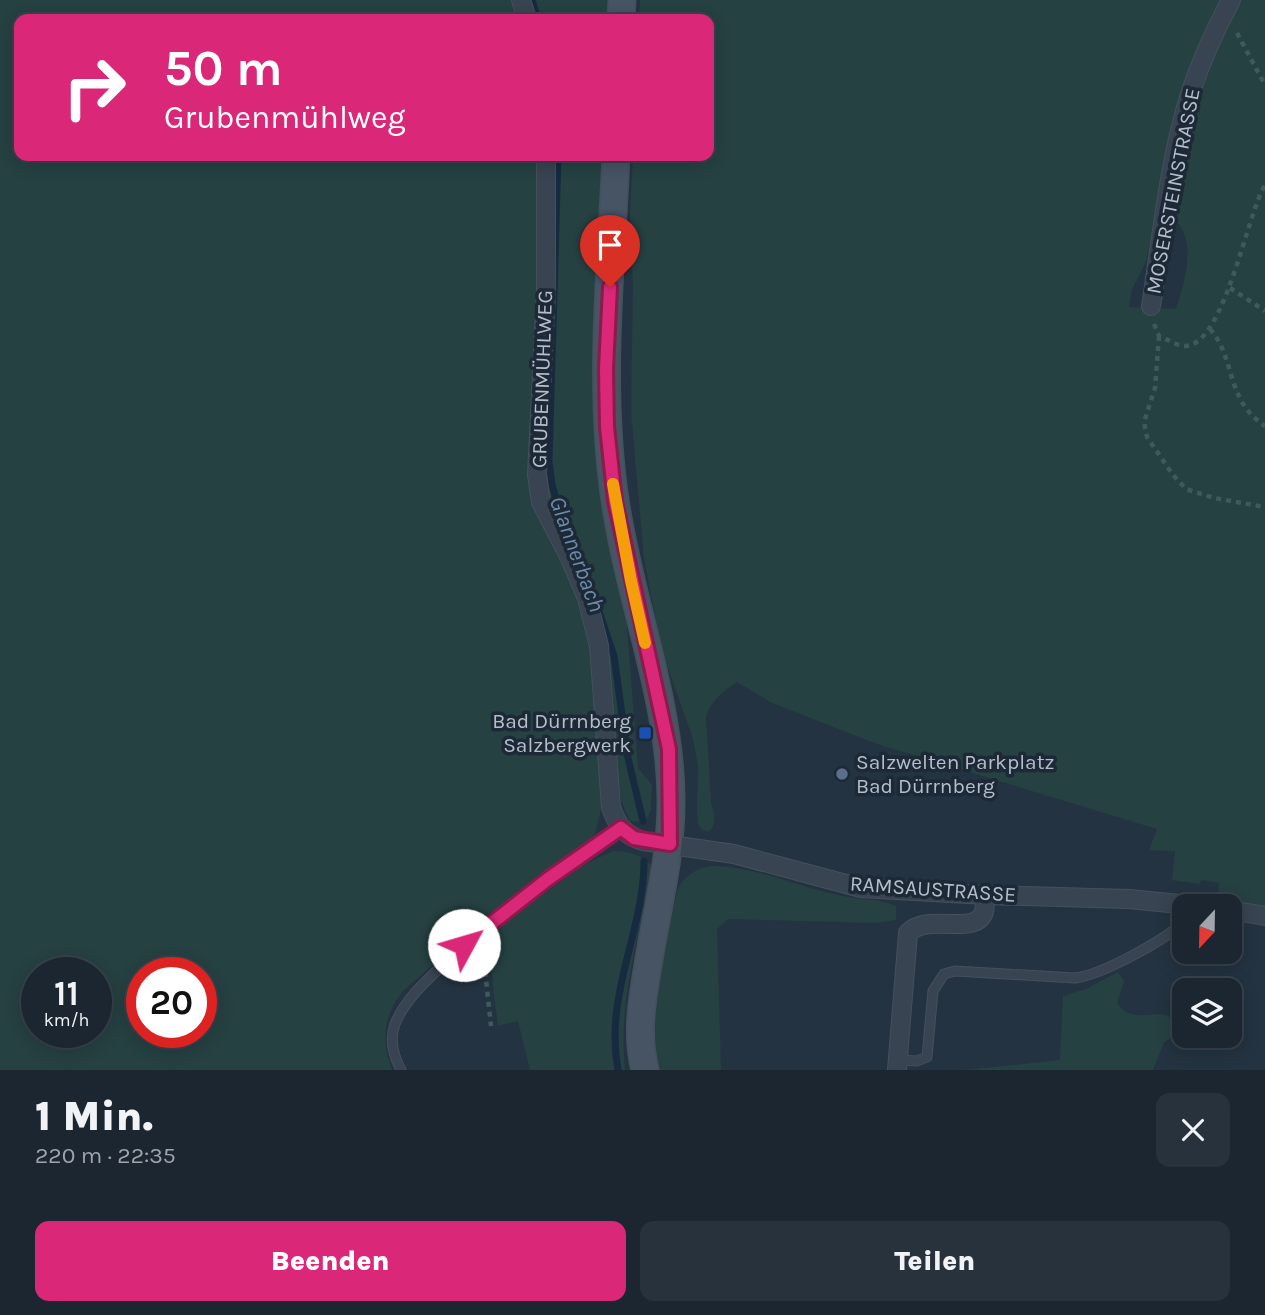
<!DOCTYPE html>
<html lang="de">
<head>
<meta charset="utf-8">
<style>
  :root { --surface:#1b2631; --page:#28323d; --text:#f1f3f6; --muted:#a0a5ab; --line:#39434d; --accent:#db2777 }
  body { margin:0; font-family:Karla,sans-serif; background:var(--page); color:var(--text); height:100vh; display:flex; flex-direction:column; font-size:26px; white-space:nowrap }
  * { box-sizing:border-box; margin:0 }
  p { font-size:23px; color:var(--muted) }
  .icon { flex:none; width:38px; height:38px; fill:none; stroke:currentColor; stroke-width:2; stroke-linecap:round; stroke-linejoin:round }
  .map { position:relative; height:1070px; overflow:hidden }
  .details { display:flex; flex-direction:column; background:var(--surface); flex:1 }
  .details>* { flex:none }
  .banner { position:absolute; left:14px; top:14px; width:700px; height:147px; border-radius:14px; box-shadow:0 4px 18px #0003,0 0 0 2px var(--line); background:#db2777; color:#fff; overflow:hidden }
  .needle { width:46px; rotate:202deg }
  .tools { position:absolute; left:1172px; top:894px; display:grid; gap:14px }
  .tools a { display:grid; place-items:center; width:70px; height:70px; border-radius:14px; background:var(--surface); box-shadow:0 4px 18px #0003,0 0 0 2px var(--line); font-size:35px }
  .speed { position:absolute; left:21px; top:957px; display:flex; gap:14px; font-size:35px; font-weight:700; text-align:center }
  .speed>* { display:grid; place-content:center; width:91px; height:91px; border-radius:50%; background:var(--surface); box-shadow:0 4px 18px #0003,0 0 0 2px var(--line); line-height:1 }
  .speed small { font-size:18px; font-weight:400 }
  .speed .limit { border:10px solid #d22; background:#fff; color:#111 }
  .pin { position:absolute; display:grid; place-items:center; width:60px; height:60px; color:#fff; margin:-72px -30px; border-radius:50% 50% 50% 0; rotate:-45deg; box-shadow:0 0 7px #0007 }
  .pin .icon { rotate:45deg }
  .me { position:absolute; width:77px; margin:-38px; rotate:51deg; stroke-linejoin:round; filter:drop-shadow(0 0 5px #0008) }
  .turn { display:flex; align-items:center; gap:24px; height:147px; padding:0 35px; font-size:32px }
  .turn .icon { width:91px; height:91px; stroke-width:2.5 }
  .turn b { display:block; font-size:49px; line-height:60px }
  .round { display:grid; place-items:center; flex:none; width:74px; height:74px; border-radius:14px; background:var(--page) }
  .summary { display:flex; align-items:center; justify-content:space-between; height:119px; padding:0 35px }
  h1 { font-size:42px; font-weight:800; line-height:52px }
  .cta { display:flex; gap:14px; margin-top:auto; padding:14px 35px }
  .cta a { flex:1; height:80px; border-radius:14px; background:var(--accent); color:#fff; font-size:28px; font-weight:800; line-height:80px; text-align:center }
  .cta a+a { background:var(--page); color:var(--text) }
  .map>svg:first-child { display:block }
  .green { fill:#264142; fill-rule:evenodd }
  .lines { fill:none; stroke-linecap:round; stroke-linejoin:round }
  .stream { stroke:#162b40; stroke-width:7 }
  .lane-casing { stroke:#45505d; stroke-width:11 }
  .street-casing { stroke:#45505d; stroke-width:20 }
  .secondary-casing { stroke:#45505d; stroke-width:29 }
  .path { stroke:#3f5a5a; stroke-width:4.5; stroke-dasharray:5 5; stroke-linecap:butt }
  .lane { stroke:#384451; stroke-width:9 }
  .street { stroke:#384451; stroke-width:18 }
  .secondary { stroke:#465464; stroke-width:26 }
  .route-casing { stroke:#8e194d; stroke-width:18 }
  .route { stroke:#db2777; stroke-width:12 }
  .slow { stroke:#f59e0b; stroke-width:12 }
  .transit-dot { fill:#1a4fb4; stroke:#1d2936; stroke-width:2.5 }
  .service-dot { fill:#5c6f8a; stroke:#1d2936; stroke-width:2.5 }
  .labels { text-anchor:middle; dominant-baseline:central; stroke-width:7; stroke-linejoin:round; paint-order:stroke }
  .street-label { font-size:21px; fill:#b5bfcb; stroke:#1d2936 }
  .poi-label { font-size:21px; fill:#b5bfcb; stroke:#1d2936; text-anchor:end }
  .water-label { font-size:23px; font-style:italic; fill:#6d8cac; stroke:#1d2936 }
</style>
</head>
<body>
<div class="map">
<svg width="1265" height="1070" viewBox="0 0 1265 1070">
  <rect width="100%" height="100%" fill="#243341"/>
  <g class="green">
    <path d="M0 0H516L521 19H19V156H541L537 508 549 538 571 577 585 622 594 662 601 777V810L595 833 589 842 488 916 403 991C383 1016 381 1040 392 1070H0ZM37 973H96V1032H37ZM142 973H201V1032H142Z"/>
    <polygon points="528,0 609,0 609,19 534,19"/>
    <path d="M640 0H1221L1206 28 1188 77 1158 214 1145 264 1132 289 1129 307 1176 309C1185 279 1199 239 1171 216L1195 101 1237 0H1265V907L1217 900 1219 883 1201 880 1200 884 1172 880 1175 851 1149 850 1157 829 877 744 772 703 737 682C723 691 712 700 706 716L711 803C715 814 717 823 709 832L702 830 698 824 697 814 698 766 693 739 662 651 644 559 631 411 633 287 630 212 633 156H709V19H639Z"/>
    <polygon points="553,156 602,156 593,381 594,431 599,474 626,614 638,768 652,785 651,810 645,822 630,821 621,801 604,639 557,522 547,493 545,457 557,226"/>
    <path d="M613 851C629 851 640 854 652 866V873C638 938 618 1003 625 1070H530L518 1021 498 1026C495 997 484 948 502 924L585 864Z"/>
    <path d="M712 866C757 867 795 886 838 895 855 899 883 899 896 906V920L876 923 728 919 717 929 721 1070H659C657 1060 653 1048 652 1038 650 991 667 934 678 888 687 874 695 869 712 866Z"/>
    <path d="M1118 972 1124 981 1117 1003C1135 1032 1170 995 1179 1033L1164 1042 1153 1070H965L1060 1060 1063 996 1086 989Z"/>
  </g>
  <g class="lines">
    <g class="stream">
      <polyline points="532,0 538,19"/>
      <polyline points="558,156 549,461 552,485 560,512 586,575"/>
      <polyline points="596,603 614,656 628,758 643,821"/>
      <path d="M618 1070C604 994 644 932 644 861"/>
    </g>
    <g class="lane-casing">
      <g id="lane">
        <path d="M898 1060 917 1061 927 1057 933 991 944 974 955 971 1075 978C1102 975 1165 940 1185 921"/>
        <path d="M401 1070C393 1055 389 1040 395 1024 405 999 427 980 446 962 500 912 561 870 621 828"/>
      </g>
    </g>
    <g class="street-casing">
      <g id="street">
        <polyline points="521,0 527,19"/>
        <path d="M546 156V291L537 475 541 502 570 558 587 598 599 646 611 807C617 825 624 835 643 841L734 854 861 888 986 895 1129 899 1200 906"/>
        <path d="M1151 306C1162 236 1169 161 1190 94 1201 61 1215 30 1231 0"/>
        <polyline points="1230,910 1265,916"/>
        <path d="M897 1070 908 933C928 912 975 937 984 912 985 907 985 900 986 895"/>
      </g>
    </g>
    <g class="secondary-casing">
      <g id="secondary">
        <polyline points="621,19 622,0"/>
        <path d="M616 156C611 270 598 386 615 500 629 598 670 699 671 797 672 854 657 909 648 965 642 1001 636 1034 645 1070"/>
      </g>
    </g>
    <g class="path">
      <polyline points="1237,33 1265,85"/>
      <polyline points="1230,288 1265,311"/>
      <path d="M1154 324 1159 336C1167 339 1177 346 1185 346 1224 346 1247 214 1265 185"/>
      <path d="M1210 329C1236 358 1225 400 1265 426"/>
      <polyline points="1159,336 1155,388 1144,422 1147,437 1173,475 1186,489 1214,498 1265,507"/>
      <polyline points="483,952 491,1026"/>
    </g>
    <use href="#lane" class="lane"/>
    <use href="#street" class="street"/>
    <use href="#secondary" class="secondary"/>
  </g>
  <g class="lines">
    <g class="route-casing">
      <polyline id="route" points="464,945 548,879 621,828 634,838 670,844 669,749 615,501 607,427 606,369 610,287"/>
    </g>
    <use href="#route" class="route"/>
    <polyline class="slow" points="613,484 631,581 645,643"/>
  </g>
  <rect class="transit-dot" x="638" y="726" width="14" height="14" rx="3.5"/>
  <circle class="service-dot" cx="842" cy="774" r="7"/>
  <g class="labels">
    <g class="street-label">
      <text transform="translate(1173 191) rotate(-79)">MOSERSTEINSTRASSE</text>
      <text transform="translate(542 379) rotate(-88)">GRUBENMÜHLWEG</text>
      <text transform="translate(933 889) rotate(4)">RAMSAUSTRASSE</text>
    </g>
    <g class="poi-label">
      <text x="631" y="721">Bad Dürrnberg<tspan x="631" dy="24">Salzbergwerk</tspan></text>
      <text x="856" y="762" text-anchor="start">Salzwelten Parkplatz<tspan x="856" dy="24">Bad Dürrnberg</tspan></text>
    </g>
    <g class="water-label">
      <text transform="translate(577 554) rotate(70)">Glannerbach</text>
    </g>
  </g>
</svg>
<div class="tools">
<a><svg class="needle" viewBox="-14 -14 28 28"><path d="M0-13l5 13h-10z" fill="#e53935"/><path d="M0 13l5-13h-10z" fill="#a0a5ab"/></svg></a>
<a><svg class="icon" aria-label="layers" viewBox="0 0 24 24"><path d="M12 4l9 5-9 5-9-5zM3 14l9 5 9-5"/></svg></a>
</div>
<div class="speed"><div>11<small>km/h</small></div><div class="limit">20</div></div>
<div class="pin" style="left:610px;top:287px;background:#d93025"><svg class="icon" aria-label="arrive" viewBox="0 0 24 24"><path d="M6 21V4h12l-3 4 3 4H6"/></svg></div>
<svg class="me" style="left:464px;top:945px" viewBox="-20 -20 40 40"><circle r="19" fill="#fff"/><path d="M0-13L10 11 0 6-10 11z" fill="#db2777"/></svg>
<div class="banner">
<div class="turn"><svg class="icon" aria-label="right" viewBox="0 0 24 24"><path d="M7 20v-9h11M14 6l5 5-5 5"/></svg><div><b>50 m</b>Grubenmühlweg</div></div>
</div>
</div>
<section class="details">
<div class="summary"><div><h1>1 Min.</h1><p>220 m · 22:35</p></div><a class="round"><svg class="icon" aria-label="close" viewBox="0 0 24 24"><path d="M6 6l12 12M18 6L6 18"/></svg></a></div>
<div class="cta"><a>Beenden</a><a>Teilen</a></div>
</section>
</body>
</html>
